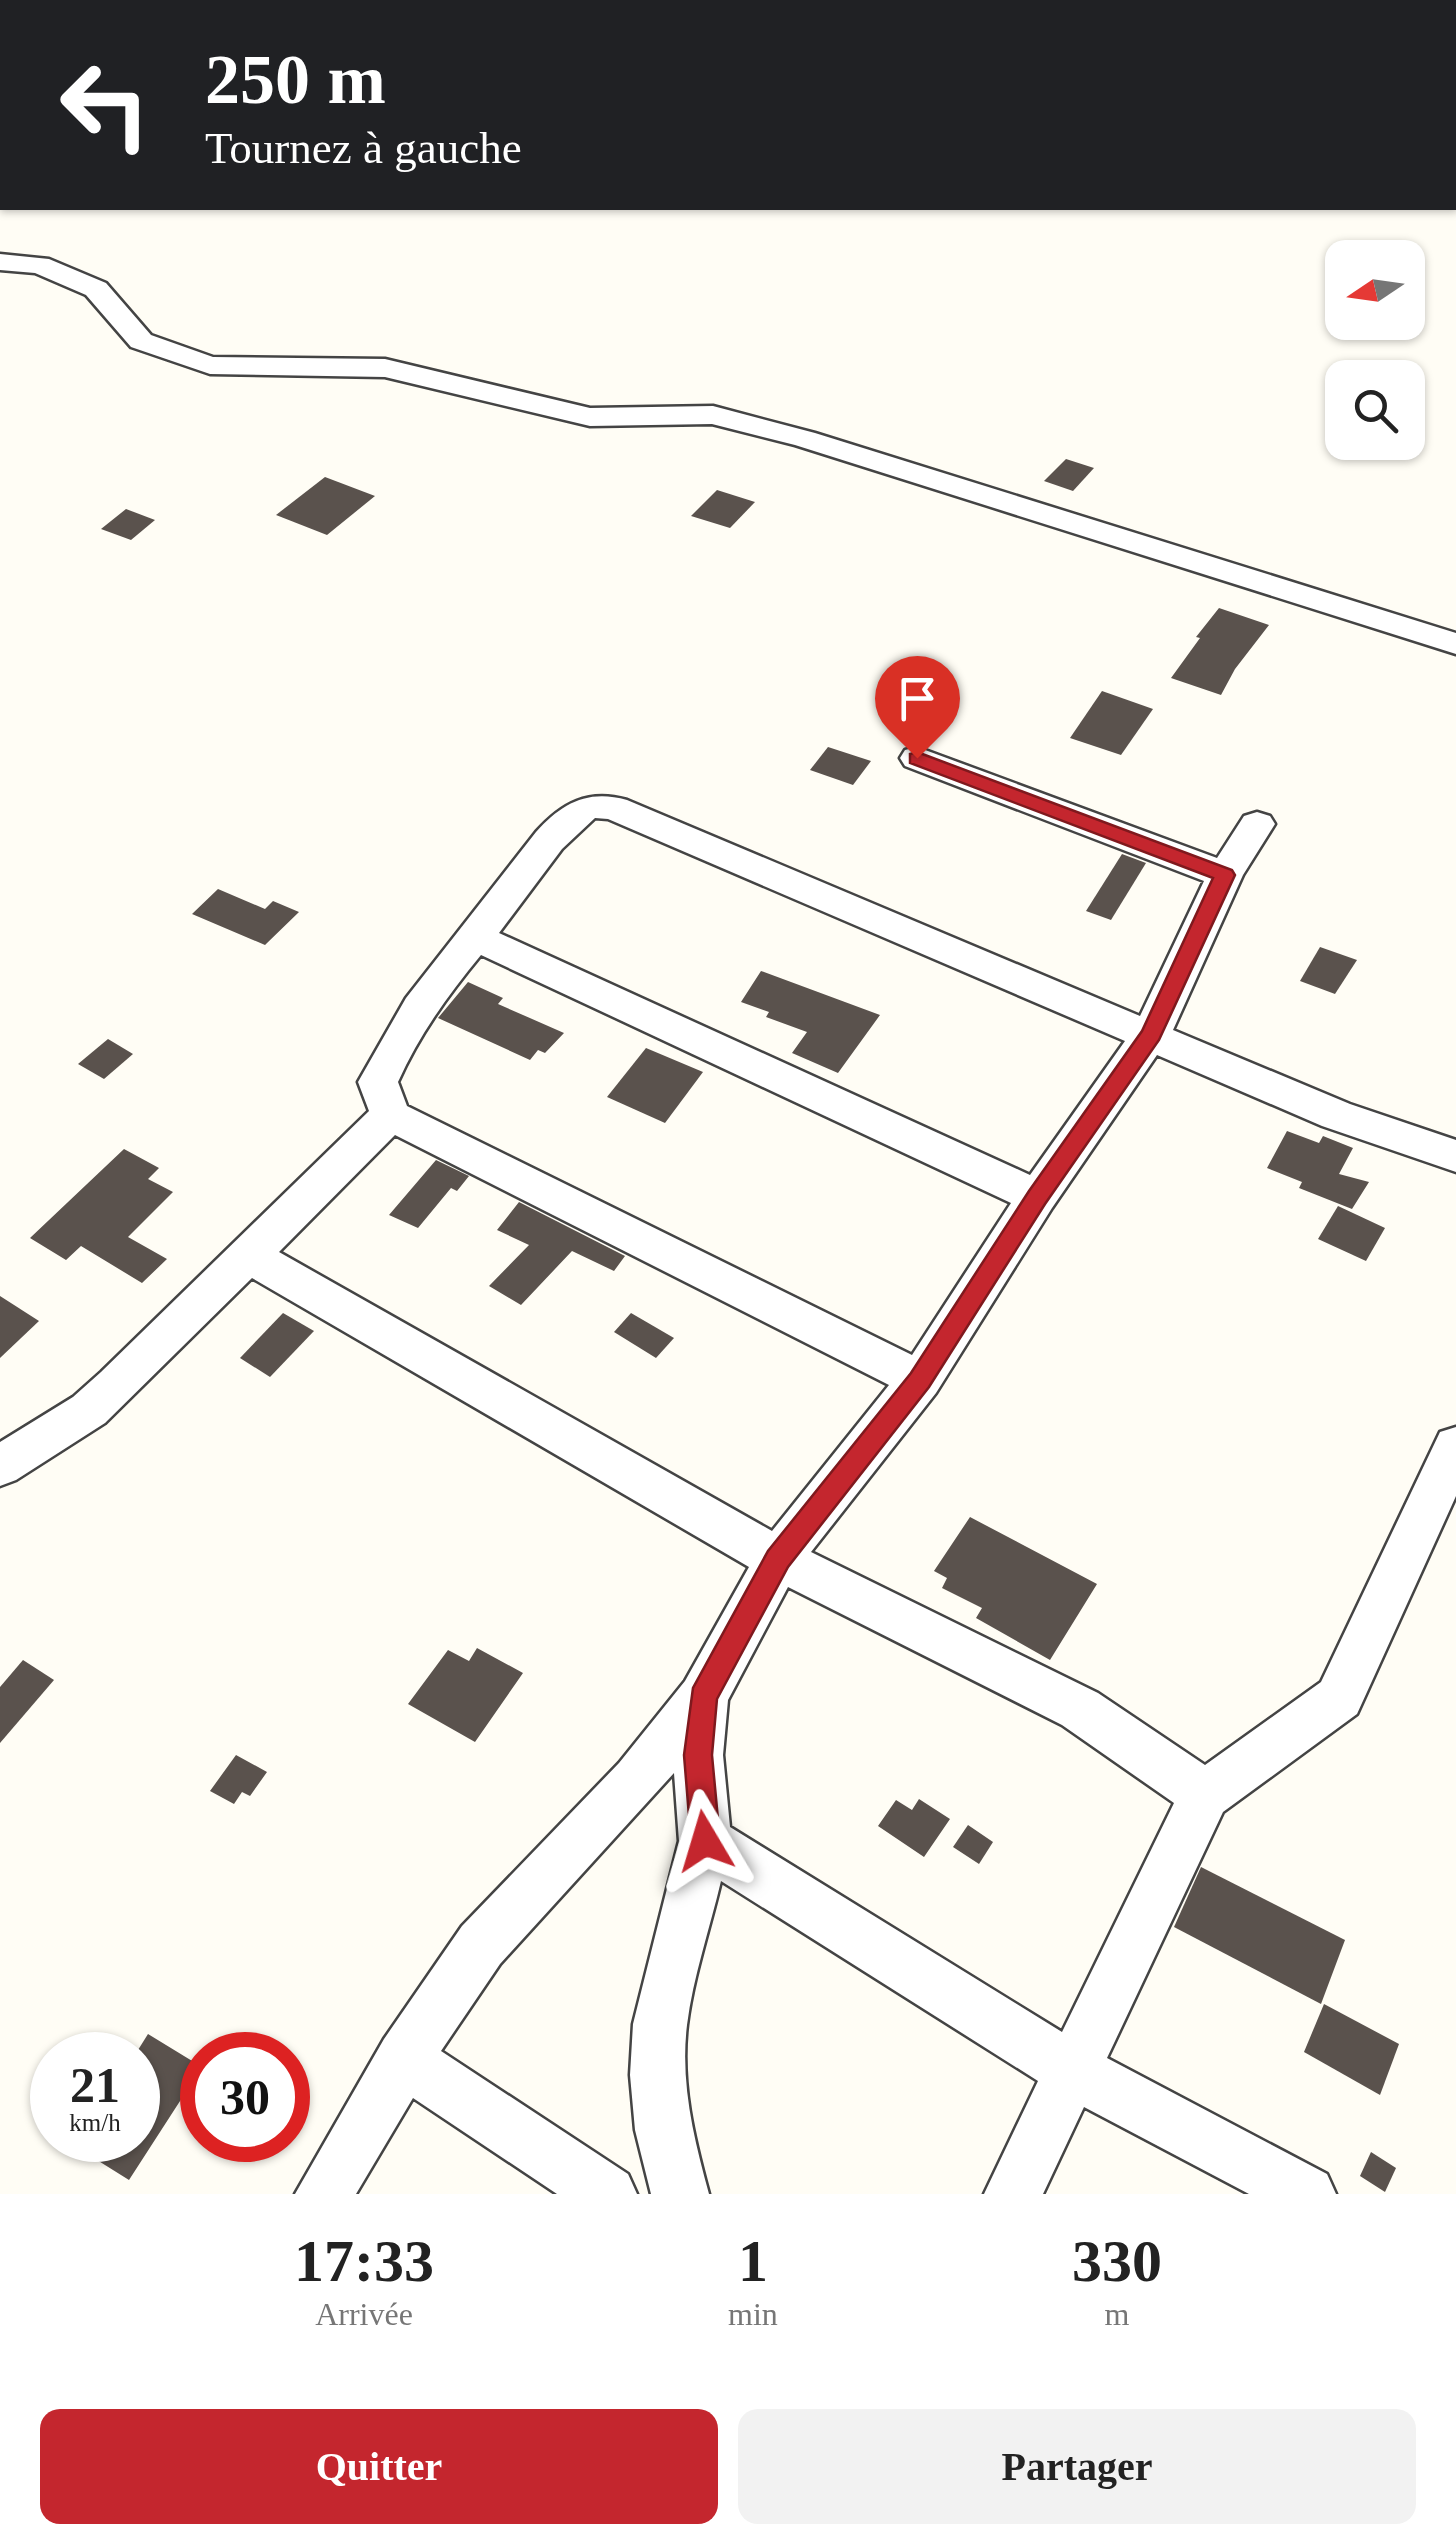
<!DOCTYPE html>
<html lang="fr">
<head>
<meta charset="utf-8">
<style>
  :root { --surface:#fff; --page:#f2f2f2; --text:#222; --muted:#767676; --accent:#c4262e }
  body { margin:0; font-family:Georgia,serif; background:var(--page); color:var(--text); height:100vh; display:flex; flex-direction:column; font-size:38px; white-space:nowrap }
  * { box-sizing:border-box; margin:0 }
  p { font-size:32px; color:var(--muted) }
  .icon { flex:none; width:55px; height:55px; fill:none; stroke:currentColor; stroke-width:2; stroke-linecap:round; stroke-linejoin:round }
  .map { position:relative; height:2194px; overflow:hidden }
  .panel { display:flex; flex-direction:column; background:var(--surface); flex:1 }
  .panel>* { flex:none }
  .guide { position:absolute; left:0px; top:0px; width:1458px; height:210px; box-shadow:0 2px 8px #0004; background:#202124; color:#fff; overflow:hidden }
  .needle { width:65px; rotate:257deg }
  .controls { position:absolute; left:1325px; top:240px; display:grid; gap:20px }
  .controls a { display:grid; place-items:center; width:100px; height:100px; border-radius:20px; background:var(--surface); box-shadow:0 2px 8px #0004; font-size:50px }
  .speed { position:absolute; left:30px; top:2032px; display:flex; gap:20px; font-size:50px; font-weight:700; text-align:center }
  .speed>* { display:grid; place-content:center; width:130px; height:130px; border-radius:50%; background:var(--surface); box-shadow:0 2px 8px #0004; line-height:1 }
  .speed small { font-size:25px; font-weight:400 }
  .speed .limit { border:15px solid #d22; background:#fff; color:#111 }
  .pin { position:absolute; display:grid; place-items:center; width:85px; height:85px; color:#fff; margin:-102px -42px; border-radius:50% 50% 50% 0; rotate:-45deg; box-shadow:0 0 10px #0007 }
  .pin .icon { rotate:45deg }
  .me { position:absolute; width:110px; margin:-55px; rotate:353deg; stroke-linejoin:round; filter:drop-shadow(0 0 8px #0008) }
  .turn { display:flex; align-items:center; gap:35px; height:210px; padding:0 40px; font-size:45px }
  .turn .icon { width:130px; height:130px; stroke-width:2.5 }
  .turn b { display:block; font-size:70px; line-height:85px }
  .eta { display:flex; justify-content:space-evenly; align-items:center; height:170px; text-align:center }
  .eta b { font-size:60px; font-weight:800; line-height:70px }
  .primary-button { display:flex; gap:20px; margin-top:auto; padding:20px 40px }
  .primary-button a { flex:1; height:115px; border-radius:20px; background:var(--accent); color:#fff; font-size:40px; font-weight:800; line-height:115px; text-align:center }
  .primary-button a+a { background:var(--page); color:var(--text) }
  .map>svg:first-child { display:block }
  .building { fill:#5a524d }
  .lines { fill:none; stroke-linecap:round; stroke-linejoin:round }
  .minor-casing { stroke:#444; stroke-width:5 }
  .minor { fill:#fff; fill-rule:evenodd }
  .route { fill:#c4262e; stroke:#7f191e; stroke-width:2.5 }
</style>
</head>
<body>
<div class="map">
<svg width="1456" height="2194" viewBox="0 0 1456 2194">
  <rect width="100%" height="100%" fill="#fffdf5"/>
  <g class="building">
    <polygon points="1066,459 1094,468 1073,491 1044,481"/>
    <polygon points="325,477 375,496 327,535 276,515"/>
    <polygon points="717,490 755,502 730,528 691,516"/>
    <polygon points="126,509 155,520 131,540 101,529"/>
    <polygon points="1219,608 1269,625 1235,669 1221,695 1171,678 1200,638 1196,637"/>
    <polygon points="1102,691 1153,709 1121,755 1070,738"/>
    <polygon points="828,747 871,761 853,785 810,770"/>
    <polygon points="1122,854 1146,863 1111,920 1086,911"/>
    <polygon points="218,889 265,909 273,901 299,912 265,945 192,914"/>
    <polygon points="1320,947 1357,960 1335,994 1300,981"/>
    <polygon points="761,971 880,1015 838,1073 792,1053 807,1032 766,1017 769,1012 741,1002"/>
    <polygon points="468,982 503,998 498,1004 564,1033 545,1053 538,1050 530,1060 438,1018"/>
    <polygon points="108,1039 133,1054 104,1079 78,1064"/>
    <polygon points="646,1048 703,1072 665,1123 607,1097"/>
    <polygon points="1287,1131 1319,1143 1323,1136 1353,1148 1339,1174 1369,1182 1352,1209 1299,1188 1302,1182 1267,1168"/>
    <polygon points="124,1149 159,1168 148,1179 173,1192 128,1237 167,1259 142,1283 81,1246 66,1260 30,1238"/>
    <polygon points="436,1160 469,1176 457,1191 451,1188 418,1228 389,1215"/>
    <polygon points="519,1202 625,1256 614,1271 572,1251 521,1305 489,1286 529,1245 497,1230"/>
    <polygon points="1338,1206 1385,1228 1366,1261 1318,1239"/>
    <polygon points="0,1296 39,1321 0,1358"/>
    <polygon points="283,1313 314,1331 270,1377 240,1358"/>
    <polygon points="631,1313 674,1338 656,1358 614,1332"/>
    <polygon points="970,1517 1097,1584 1050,1660 976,1618 982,1608 942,1588 947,1578 934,1571"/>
    <polygon points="477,1648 523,1673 475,1742 408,1704 448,1650 469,1661"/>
    <polygon points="23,1660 54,1680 0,1743 0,1687"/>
    <polygon points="236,1755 267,1772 250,1796 242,1792 234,1804 210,1791"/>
    <polygon points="919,1799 950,1819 924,1857 878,1826 896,1800 912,1810"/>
    <polygon points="968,1825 993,1842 979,1864 953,1847"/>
    <polygon points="1201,1867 1345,1940 1321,2004 1174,1927"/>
    <polygon points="1324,2004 1399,2044 1380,2095 1304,2052"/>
    <polygon points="148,2034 202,2067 129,2180 65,2140 138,2140 138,2050"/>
    <polygon points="1371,2152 1396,2168 1385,2192 1360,2176"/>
  </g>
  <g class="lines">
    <g class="minor-casing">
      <g id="minor">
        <polygon points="0,254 49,259 106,283 151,335 213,357 385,359 590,408 713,406 815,433 1456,633 1456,654 795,445 712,424 590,426 385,377 210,374 131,347 86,295 35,273 0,270"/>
        <path d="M917 747 1217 858 1244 816 1257 812 1270 816 1275 824 1243 875 1173 1030 1350 1104 1456 1140V1172L1322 1126 1157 1055 1052 1208 936 1393 811 1552 1098 1693 1205 1765 1321 1682 1440 1432 1456 1427V1496L1357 1714 1223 1812 1107 2058 1327 2174 1336 2194H1249L1084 2107 1043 2194H984L1038 2081 721 1881C710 1928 693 1977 687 2025 680 2083 694 2139 709 2194H651L635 2130 630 2075 633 2024 679 1841 674 1773 500 1964 441 2051 628 2174 637 2194H557L413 2098 356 2194H295L384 2039 462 1926 619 1763 685 1681 749 1567 252 1278 105 1423 16 1480 0 1486V1442L73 1397 101 1372 369 1111 358 1082 406 998 536 832C562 803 588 789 627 800L1140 1016 1204 881 905 766 900 758 905 750ZM595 818 608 819 1125 1041 1030 1175 499 933 562 849ZM481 955 1011 1203 912 1355 407 1106 398 1082C419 1035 448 995 481 955ZM395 1135 889 1385 772 1531 279 1252ZM788 1587 1062 1725 1174 1803 1062 2032 730 1827 723 1755 728 1700Z"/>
      </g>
    </g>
    <use href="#minor" class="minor"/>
  </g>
  <polygon class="route" points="917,752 1232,870 1235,875 1159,1040 1045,1204 929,1387 788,1567 717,1699 712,1755 720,1841 716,1851 705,1855 695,1851 691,1841 684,1755 693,1688 768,1551 911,1373 1029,1191 1142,1031 1213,878 910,763 910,754"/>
</svg>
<div class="controls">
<a><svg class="needle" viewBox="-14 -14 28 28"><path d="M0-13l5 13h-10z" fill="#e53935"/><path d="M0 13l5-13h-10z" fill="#767676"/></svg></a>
<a><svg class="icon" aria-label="search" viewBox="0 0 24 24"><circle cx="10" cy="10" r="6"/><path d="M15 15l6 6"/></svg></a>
</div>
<div class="speed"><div>21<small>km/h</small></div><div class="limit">30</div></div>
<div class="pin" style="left:917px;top:758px;background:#d93025"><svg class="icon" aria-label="arrive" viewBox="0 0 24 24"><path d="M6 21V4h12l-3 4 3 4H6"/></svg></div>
<svg class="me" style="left:705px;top:1841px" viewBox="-20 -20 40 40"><path d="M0-17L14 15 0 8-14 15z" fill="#c4262e" stroke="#fff" stroke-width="4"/></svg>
<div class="guide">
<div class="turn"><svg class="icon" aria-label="left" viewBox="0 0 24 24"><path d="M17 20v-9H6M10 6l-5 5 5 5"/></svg><div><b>250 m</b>Tournez à gauche</div></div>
</div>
</div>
<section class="panel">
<div class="eta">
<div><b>17:33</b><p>Arrivée</p></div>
<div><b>1</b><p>min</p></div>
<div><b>330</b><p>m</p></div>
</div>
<div class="primary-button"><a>Quitter</a><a>Partager</a></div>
</section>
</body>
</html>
